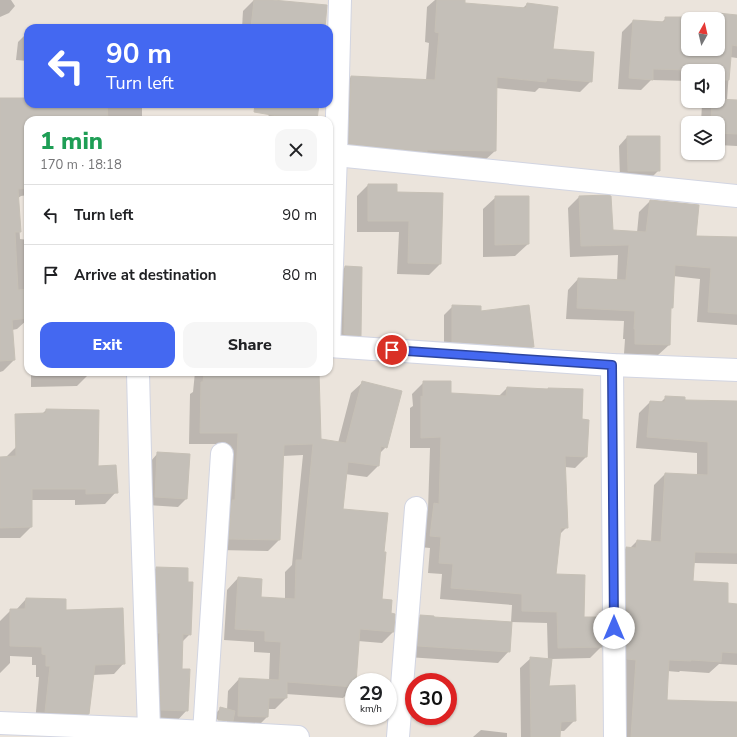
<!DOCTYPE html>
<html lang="en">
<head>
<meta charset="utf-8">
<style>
  :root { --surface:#fff; --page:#f6f6f6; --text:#202124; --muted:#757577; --line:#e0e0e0; --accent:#4468f1 }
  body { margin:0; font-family:"Nunito Sans",sans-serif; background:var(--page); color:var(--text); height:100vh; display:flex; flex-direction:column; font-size:15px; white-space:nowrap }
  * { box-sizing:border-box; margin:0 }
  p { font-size:13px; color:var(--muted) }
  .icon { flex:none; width:22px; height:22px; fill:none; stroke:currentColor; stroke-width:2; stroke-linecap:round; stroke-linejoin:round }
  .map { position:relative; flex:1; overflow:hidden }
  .sheet { position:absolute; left:24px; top:116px; width:309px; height:260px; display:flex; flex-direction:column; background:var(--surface); border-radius:12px; box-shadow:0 1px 3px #0004 }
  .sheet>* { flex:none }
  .hud { position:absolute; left:24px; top:24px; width:309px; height:84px; border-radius:12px; box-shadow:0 1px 3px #0004; background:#4468f1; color:#fff; overflow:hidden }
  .needle { width:26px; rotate:8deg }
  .controls { position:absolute; left:681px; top:12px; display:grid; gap:8px }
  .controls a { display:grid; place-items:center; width:44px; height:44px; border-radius:8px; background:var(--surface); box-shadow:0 1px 3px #0004; font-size:20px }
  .speed { position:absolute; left:345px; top:673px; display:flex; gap:8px; font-size:20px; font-weight:700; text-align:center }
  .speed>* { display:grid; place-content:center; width:52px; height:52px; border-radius:50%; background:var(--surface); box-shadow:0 1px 3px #0004; line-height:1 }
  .speed small { font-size:10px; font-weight:400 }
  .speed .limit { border:6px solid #d22; background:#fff; color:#111 }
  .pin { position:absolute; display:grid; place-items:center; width:34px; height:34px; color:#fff; margin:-17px; border:2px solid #fff; border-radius:50%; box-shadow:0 1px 4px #0007 }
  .me { position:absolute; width:44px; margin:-22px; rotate:0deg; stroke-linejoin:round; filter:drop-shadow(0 0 3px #0008) }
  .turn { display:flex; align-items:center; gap:14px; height:84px; padding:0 16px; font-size:18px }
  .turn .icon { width:52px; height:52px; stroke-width:2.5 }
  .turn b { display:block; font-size:28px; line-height:34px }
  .round { display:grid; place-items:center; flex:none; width:42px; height:42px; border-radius:12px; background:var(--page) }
  .head { display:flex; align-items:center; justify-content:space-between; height:68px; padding:0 16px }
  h1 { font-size:24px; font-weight:800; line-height:30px; color:#1e9e55 }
  .button { display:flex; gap:8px; margin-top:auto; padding:8px 16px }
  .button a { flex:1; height:46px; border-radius:12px; background:var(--accent); color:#fff; font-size:16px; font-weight:800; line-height:46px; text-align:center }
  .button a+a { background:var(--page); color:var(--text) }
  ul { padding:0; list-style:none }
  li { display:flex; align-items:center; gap:12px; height:60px; padding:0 16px; border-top:1px solid var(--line) }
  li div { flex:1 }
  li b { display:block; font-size:15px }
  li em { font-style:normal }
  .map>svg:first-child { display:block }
  .shadow { fill:#0003; fill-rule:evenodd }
  .building { fill:#c4bfb8; stroke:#c6c0b6 }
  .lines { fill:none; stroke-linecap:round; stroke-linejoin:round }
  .minor-casing { stroke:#d2d5e2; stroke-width:24 }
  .minor { stroke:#fff; stroke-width:22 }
  .route-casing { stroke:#2c449d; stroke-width:10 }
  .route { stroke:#4468f1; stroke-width:7 }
</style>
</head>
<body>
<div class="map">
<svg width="737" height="737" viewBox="0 0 737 737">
  <rect width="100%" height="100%" fill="#ebe4dc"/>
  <g class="shadow">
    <polygon points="0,0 11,0 15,6 9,13 0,17"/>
    <polygon points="254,0 262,0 324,28 242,28 243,11"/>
    <polygon points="435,0 464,0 464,4 522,9 527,4 552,50 591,81 580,92 539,88 535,92 496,88 495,151 484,161 339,154 341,87 351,77 426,80 429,43 425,42 427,7"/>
    <path d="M714 14 737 16V58L730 57 727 100 737 101V146L718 145V123H701L702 104 696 103V101H718V71H688V81L651 80 641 90 618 89 622 32 633 21 661 23 666 18 709 19ZM688 19H718V49H688Z"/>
    <polygon points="28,32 28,104 142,104 142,120 28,120 28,195 21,196 18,198 20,239 28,240 28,287 26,287 28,319 17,329 12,330 14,360 3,371 0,372 0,99 28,99 28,61 16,60 18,42"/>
    <polygon points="270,104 318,104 316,120 268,120"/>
    <polygon points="627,137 659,170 651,178 620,179 619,146"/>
    <polygon points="368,185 396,193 440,264 429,275 397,274 399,232 357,232 357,196"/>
    <polygon points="496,197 528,244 515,256 483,257 483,209"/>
    <polygon points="579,197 612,231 637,233 639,212 650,201 695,236 737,238 737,325 697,322 700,279 673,276 672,307 670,309 669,345 658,355 624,354 625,339 623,339 624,321 566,319 568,290 578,279 617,281 618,255 570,257 568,208"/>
    <polygon points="345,267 360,335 352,343 336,342 337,276"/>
    <polygon points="453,306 480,312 533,347 525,355 444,350 444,315"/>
    <polygon points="31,372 90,372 90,373 77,386 31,387"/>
    <polygon points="195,372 278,372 278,374 320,440 338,443 351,393 363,382 386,447 379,454 378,466 367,477 345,474 342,510 383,553 381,600 390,614 394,614 393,632 382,643 358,641 354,687 343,698 286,694 286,698 275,709 267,709 267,717 256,728 214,724 215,721 227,722 227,720 215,719 217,712 221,708 227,710 228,691 239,679 269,681 270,653 254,652 254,642 224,640 227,590 238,578 260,598 285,599 285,572 292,565 303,455 283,456 279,540 268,551 218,550 224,509 227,444 189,444 190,394 193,392"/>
    <polygon points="424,382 450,394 499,396 507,388 547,390 548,389 581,420 586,457 575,468 565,467 567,527 559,535 555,575 601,647 590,658 551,659 547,687 574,721 564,731 560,731 559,737 521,737 520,668 531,658 548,660 547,623 511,622 512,605 440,599 442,574 428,573 430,548 420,547 423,515 428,510 430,448 410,448 410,408 413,406 412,394"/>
    <polygon points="666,397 684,401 737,402 737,564 694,563 692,582 727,604 737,605 737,665 719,664 709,673 680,671 679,672 667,671 666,701 737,703 737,737 621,737 626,671 616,670 615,559 626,548 630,548 637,541 651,542 654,485 665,474 697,476 697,453 636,448 639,413 650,402 660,403"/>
    <polygon points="46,410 97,467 116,492 105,504 75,505 75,500 31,500 31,527 20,538 0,538 0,458 5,458 16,447 35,421"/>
    <polygon points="158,453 186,499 178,507 147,505 150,462"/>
    <polygon points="156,568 190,634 182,642 181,670 187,710 175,723 149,722 144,581"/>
    <polygon points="26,599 65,611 124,663 114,674 93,675 89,714 78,724 35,723 39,677 36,677 36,665 32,665 32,657 10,656 10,663 0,673 0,621 11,610 16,610"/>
    <polygon points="421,616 509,651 498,663 407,657 409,627"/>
    <polygon points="481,730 507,733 507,737 473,737"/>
  </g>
  <g class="building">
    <polygon points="254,0 273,0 327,5 325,28 251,28"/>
    <polygon points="437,0 465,0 465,3 526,8 527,3 558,7 553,49 594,52 592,82 547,78 546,82 497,77 496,151 427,150 427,152 349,144 351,76 435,80 439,33 435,32"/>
    <polygon points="718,13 737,15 737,46 732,45 729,80 718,80 718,71 653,69 653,80 629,78 633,20 665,22 665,17 688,17 688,49 718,49"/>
    <polygon points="0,98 28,98 28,104 107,104 108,120 28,120 28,188 18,189 21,232 15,232 18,290 28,289 28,318 12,320 15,360 0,361"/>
    <polygon points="718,99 737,100 737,134 718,133 718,123 711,123 712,101 718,101"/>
    <polygon points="255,104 319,104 317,120 301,120 254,112"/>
    <polygon points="627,136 660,136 660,171 628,171"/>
    <polygon points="368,184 397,184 397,192 443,193 441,264 408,263 409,221 368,221"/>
    <polygon points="608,195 611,196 613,230 646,232 650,200 699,205 696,236 737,237 737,314 708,312 711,268 675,265 673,308 671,308 670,345 635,344 635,329 634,329 635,311 577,308 578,278 626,280 629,245 581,246 579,196"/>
    <polygon points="495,196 529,196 529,244 495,245"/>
    <polygon points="345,266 362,267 361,336 344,334"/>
    <polygon points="452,305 481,306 481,311 529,305 534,347 500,345 500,344 478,344 452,342"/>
    <polygon points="204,372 279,372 279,373 319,372 321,439 346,443 362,381 402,391 387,448 381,446 379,466 348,462 343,509 388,513 384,552 386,552 382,599 392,600 391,613 395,614 394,632 360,629 356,682 354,682 354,687 287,682 287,698 269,698 268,717 238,716 239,678 279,680 281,642 265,641 265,631 235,629 238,577 262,579 261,597 295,599 296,560 302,560 313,444 284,445 280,540 229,539 232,500 235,500 238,433 200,433 201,382 203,382"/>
    <polygon points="423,381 451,381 451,393 506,396 507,387 548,389 548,388 583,389 582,419 589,420 587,457 565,456 568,528 561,528 556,574 585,575 584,617 602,617 602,647 558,648 557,612 522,611 522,594 451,588 453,564 439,563 441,537 430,536 434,503 439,504 441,437 421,438 421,396 423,397"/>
    <polygon points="665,396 685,397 685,400 737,401 737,553 695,552 693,581 728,583 728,603 737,604 737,653 722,652 721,662 691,660 691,661 669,660 667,700 737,702 737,737 631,737 636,660 627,659 626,547 636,548 637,540 661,542 665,473 708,475 708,442 647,437 650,401 665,402"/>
    <polygon points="46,409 99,410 98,466 116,465 118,493 86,494 86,489 32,489 32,527 0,528 0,457 16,456 15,414 46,413"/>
    <polygon points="157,452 190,454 187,499 155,497"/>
    <polygon points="156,567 188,568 188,582 193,582 191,635 183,634 182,669 190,669 188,711 161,710 159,652 160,633 158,633"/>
    <polygon points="26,598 66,599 66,610 123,608 125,664 95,665 89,714 45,712 50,666 46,666 46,655 42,654 42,647 10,646 10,609 25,609"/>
    <polygon points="420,615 434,616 434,617 512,622 510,652 418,646"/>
    <polygon points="530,657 552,659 549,686 575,685 576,721 561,722 560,737 531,737"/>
    <polygon points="220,707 235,711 233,721 218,720"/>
  </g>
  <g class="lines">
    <g class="minor-casing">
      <g id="minor">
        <polyline points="336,155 737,196"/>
        <polyline points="329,346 612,365 737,370"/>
        <polyline points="329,346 336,155 340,0"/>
        <polyline points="612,365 615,737"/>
        <polyline points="138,372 141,494 149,729"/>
        <polyline points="0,723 149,729 298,737"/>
        <polyline points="204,733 222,454"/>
        <polyline points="398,737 416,508"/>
      </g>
    </g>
    <use href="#minor" class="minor"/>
  </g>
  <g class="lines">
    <g class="route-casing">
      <polyline id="route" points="392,350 612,365 614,628"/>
    </g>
    <use href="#route" class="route"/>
  </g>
</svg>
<div class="controls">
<a><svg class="needle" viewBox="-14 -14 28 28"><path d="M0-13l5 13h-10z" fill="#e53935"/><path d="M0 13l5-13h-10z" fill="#757577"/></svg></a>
<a><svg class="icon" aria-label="sound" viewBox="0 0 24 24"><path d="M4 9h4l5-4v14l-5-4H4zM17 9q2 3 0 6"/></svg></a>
<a><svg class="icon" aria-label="layers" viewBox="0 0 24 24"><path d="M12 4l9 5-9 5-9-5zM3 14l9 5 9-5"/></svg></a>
</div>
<div class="speed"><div>29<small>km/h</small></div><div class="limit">30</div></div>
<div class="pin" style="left:392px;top:350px;background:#d93025"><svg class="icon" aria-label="arrive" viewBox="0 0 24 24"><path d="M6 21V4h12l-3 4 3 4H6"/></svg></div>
<svg class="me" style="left:614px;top:628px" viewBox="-20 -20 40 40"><circle r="19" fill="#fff"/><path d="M0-13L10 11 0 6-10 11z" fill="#4468f1"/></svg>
<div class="hud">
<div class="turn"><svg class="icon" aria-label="left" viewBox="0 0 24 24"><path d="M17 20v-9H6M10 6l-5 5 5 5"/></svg><div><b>90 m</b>Turn left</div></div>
</div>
<section class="sheet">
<div class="head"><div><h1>1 min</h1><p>170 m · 18:18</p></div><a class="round"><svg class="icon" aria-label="close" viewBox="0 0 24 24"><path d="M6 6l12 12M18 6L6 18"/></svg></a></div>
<ul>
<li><svg class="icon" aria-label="left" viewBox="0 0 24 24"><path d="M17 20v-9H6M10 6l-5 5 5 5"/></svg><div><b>Turn left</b></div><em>90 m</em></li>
<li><svg class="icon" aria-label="arrive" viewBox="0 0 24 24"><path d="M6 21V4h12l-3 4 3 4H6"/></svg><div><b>Arrive at destination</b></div><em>80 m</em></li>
</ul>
<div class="button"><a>Exit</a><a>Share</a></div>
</section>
</div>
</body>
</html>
